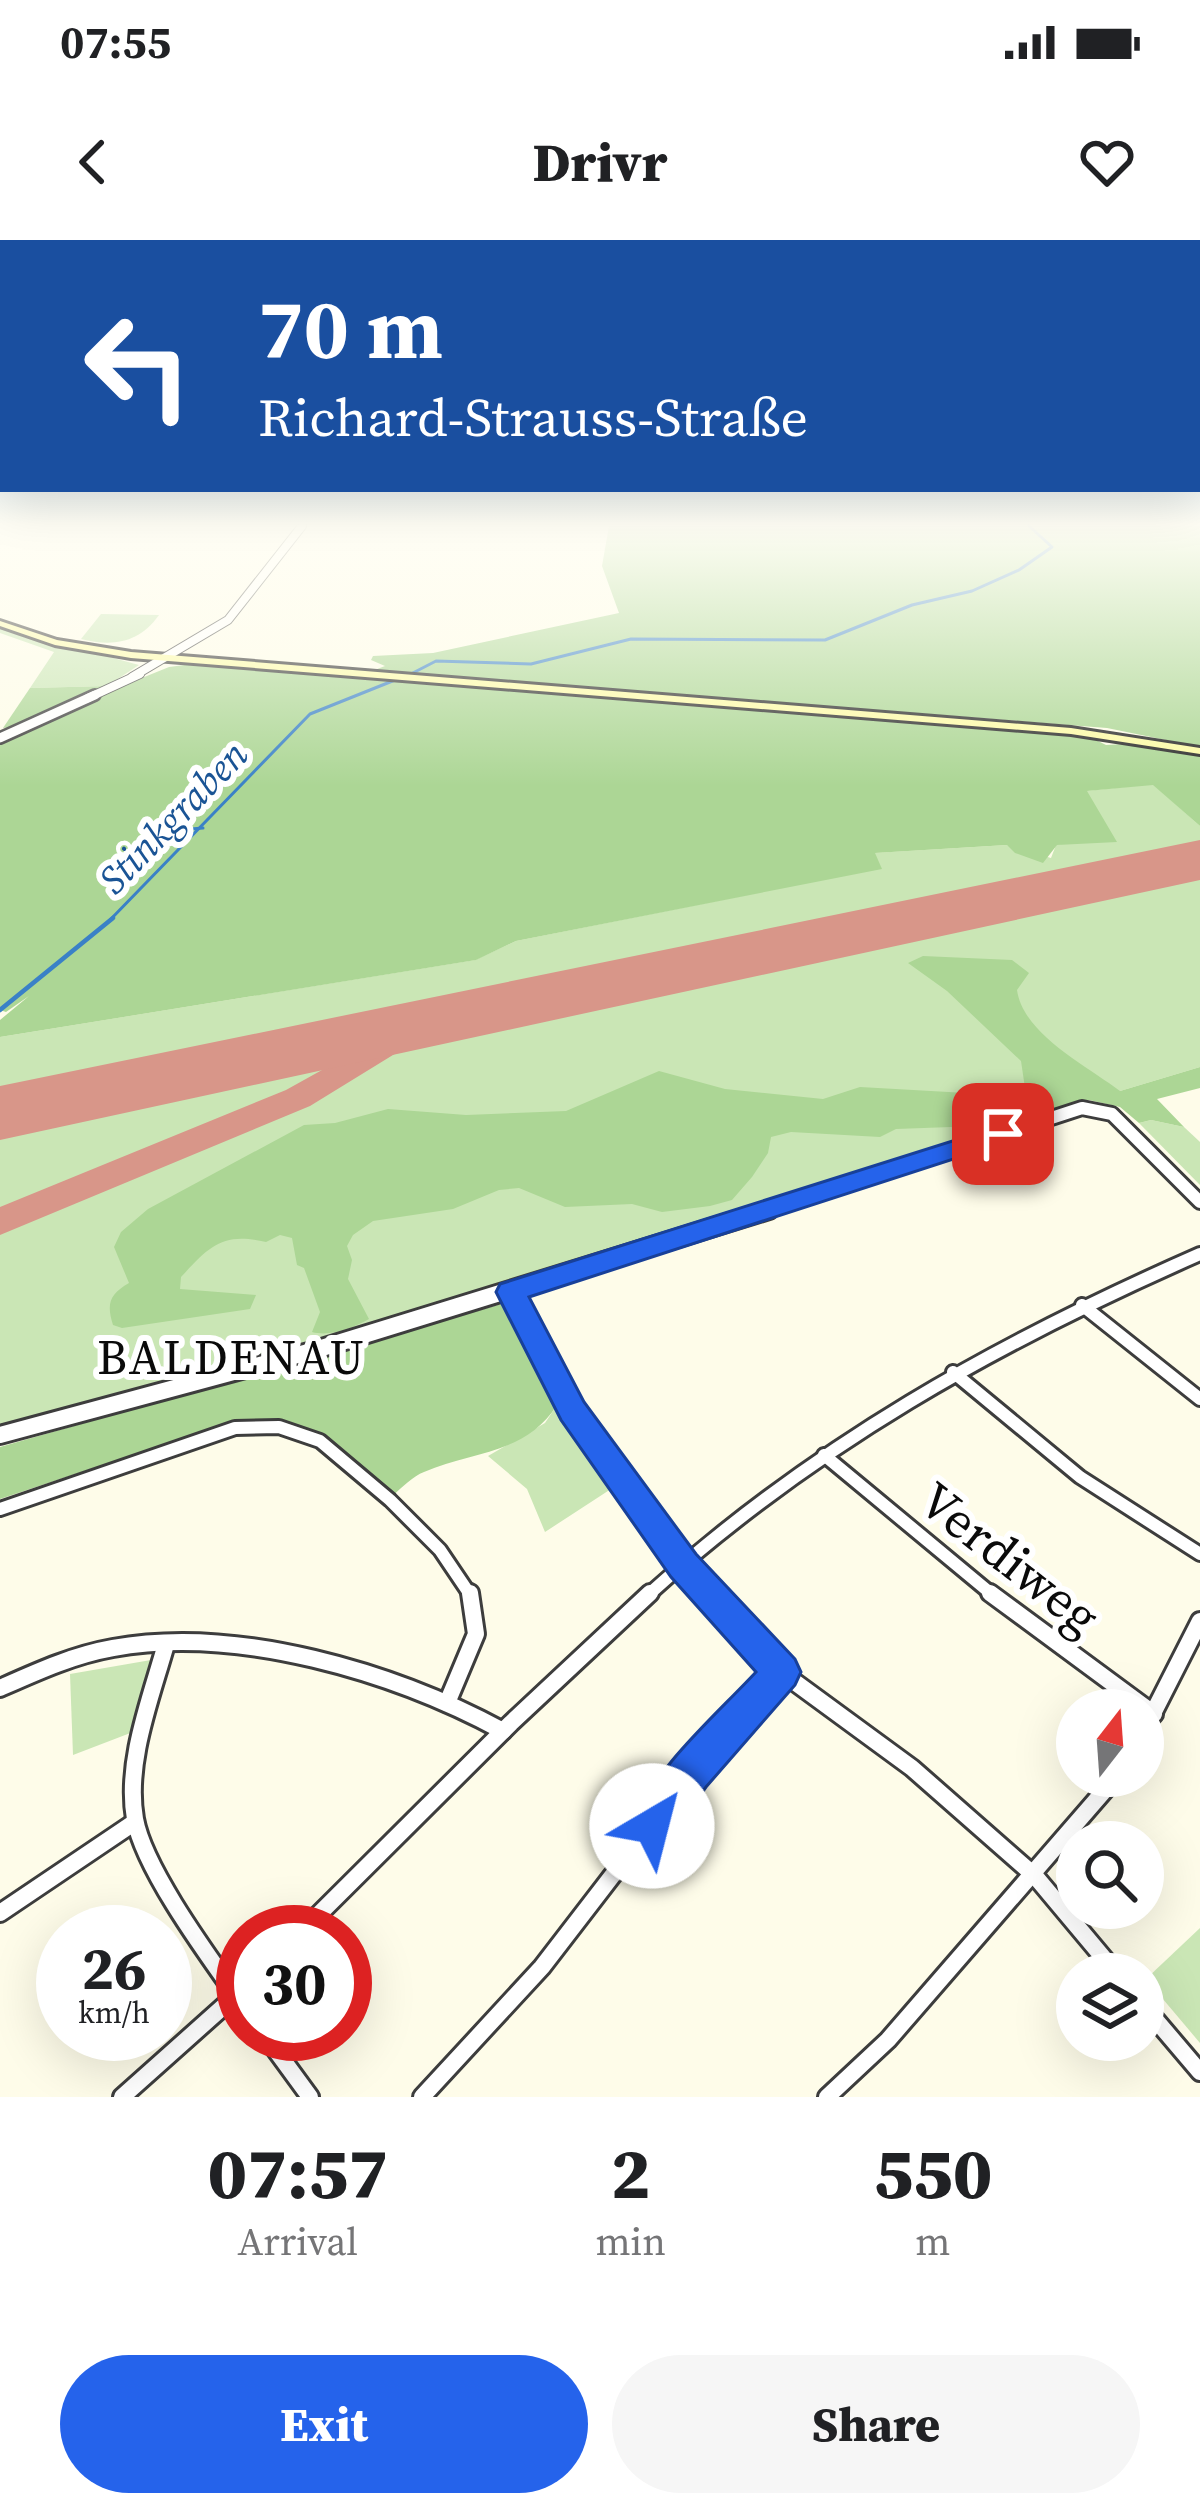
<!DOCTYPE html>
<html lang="en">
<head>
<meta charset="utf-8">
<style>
  :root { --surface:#fff; --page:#f6f6f6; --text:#202124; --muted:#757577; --accent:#2563eb }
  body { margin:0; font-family:"Source Serif 4",serif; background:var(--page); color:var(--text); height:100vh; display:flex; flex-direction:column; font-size:45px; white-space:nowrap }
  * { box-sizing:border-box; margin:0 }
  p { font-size:39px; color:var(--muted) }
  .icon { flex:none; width:66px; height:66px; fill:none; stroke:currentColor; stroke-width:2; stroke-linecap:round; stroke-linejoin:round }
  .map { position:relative; height:1857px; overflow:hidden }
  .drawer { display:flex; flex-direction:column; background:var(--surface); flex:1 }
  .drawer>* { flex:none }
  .hud { position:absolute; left:0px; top:0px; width:1200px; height:252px; box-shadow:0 12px 48px #0002; background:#1a4fa0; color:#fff; overflow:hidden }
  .needle { width:78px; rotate:17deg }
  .buttons { position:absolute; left:1056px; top:1449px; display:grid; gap:24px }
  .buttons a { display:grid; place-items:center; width:108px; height:108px; border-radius:50%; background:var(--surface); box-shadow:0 12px 48px #0002; font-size:60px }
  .speed { position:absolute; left:36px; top:1665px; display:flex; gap:24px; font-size:60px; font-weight:700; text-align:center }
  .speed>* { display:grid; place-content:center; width:156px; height:156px; border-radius:50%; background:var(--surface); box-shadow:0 12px 48px #0002; line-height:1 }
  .speed small { font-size:30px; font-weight:400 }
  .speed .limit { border:18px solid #d22; background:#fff; color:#111 }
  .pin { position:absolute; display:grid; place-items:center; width:102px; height:102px; color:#fff; margin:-51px; border-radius:24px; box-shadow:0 6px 18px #0006 }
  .me { position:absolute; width:132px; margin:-66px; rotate:37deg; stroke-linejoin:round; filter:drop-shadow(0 0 9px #0008) }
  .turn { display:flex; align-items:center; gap:42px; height:252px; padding:0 60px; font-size:54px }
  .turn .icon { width:156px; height:156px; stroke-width:2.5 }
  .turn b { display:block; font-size:84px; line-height:102px }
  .eta { display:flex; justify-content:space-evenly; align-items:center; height:204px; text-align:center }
  .eta b { font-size:72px; font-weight:800; line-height:84px }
  .primary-button { display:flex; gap:24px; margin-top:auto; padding:24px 60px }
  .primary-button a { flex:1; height:138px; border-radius:72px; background:var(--accent); color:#fff; font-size:48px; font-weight:800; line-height:138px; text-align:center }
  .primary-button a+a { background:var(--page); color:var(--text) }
  .status { display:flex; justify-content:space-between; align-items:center; height:84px; padding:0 60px; background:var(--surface); direction:ltr }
  .status svg { height:33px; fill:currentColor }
  header { display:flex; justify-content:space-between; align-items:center; height:156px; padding:0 60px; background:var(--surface); font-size:54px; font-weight:800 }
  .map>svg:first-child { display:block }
  .green { fill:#cae6b5 }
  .forest { fill:#acd695 }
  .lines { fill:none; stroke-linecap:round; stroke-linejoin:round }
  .stream-far1 { stroke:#3a81c7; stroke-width:3 }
  .stream { stroke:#3a81c7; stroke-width:4.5 }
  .taxiway { fill:#d89689; fill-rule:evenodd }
  .runway { fill:#d89689; fill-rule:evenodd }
  .minor-far1-casing { stroke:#3d3d3d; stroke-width:18 }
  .minor-casing { stroke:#3d3d3d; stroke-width:22 }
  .tertiary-far3-casing { stroke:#3d3d3d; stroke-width:10 }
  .tertiary-far2-casing { stroke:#3d3d3d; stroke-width:14 }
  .tertiary-far1-casing { stroke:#3d3d3d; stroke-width:18 }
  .tertiary-casing { stroke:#3d3d3d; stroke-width:22 }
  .secondary-casing { stroke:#2c2c2c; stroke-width:6 }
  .minor-far1 { stroke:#fff; stroke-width:12 }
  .minor { stroke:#fff; stroke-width:16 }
  .tertiary-far3 { stroke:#fff; stroke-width:8 }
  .tertiary-far2 { stroke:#fff; stroke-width:9 }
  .tertiary-far1 { stroke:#fff; stroke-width:12 }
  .tertiary { stroke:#fff; stroke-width:16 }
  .secondary { fill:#fcfaa6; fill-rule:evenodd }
  .route { fill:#2563eb; stroke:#184099; stroke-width:3 }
  .labels { text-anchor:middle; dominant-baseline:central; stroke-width:12; stroke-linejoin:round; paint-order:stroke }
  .far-water-label { font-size:39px; font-style:italic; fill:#1a5495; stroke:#fff }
  .quarter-label { font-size:48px; letter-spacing:3px; fill:#0a0a0a; stroke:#fff }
  .near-street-label { font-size:51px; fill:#0a0a0a; stroke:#fff }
</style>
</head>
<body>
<div class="status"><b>07:55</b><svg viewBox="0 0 49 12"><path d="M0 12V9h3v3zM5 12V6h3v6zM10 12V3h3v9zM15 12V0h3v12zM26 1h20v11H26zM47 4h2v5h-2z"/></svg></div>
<header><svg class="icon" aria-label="back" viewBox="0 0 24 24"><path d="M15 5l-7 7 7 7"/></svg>Drivr<svg class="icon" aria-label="heart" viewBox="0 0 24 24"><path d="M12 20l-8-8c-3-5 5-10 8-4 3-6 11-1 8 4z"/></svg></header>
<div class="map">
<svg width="1200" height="1857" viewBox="0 0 1200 1857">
  <rect width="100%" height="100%" fill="#fefce9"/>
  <g class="green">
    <path d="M101 374 159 375C139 403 113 407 81 399Z"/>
    <polygon points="0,387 139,425 107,446 30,448 54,412 0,393"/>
    <polygon points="1153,544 1200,586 1200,827 1120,851 952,887 984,895 372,1086 0,1186 0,797 475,720 516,701 881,628 874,613 1007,605 1051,618 1056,605 1083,600 1086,551"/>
    <polygon points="1151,880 1184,887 1200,902 1200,945 1139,883"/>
    <polygon points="557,1165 611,1249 545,1292 527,1249 488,1216 545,1183"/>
    <polygon points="151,1420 133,1492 73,1515 70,1434"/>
    <polygon points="1200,1688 1200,1803 1146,1739"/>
  </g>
  <g class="forest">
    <polygon points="609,286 1200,286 1200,507 1107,488 372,431 385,426 371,420 373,416 433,413 619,373 602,326"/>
    <polygon points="192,424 1042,491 1090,497 1106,505 1145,503 1200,514 1200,586 1153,545 1087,551 1117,602 1057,605 1043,623 1015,613 1007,605 875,613 882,629 516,701 476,720 0,797 0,780 29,756 6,772 0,770 0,501 132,442 169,427"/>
    <polygon points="107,446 22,486 3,488 30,448"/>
    <path d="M923 716 1012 720 1029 733 1017 750C1023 794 1087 826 1120 851L1200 827V848L1157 859 1184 887 1151 880 1139 883 1120 867 1089 860 984 895 951 887 896 889 880 897 791 892 771 897 768 913 752 937 732 960 710 966 662 972 632 964 565 967 519 948 499 950 453 969 373 981 353 995 347 1006 352 1020 348 1039 369 1079C353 1088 330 1097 312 1092L320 1072 304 1028 297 1025 292 998 280 995 266 1002C222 992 210 1006 181 1037L180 1049 256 1055 250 1069 122 1088 113 1085C106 1063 110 1054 129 1043L114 1007 121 992 148 969 304 885 335 883 388 869 466 875 566 871 659 831 725 849 823 859 860 847 984 854 1025 848 1021 821 947 751 908 723Z"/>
    <path d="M505 1063 557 1165C525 1215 472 1211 424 1232 413 1236 403 1247 393 1255 339 1208 309 1171 232 1182L0 1259V1207Z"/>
  </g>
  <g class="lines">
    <g class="stream-far1">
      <polyline points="407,436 436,421 531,424 631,399 825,400 912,365 972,351 1019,330 1052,307 1029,286"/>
      <polyline points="179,590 203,588"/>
      <polyline points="109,681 310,474 395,440"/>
    </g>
    <polyline class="stream" points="0,770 113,678"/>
    <polygon class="taxiway" points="421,775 437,784 432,791 310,866 0,995 0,967 286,850"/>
    <polygon class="runway" points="1200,600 1200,640 0,900 0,846"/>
    <g class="minor-far1-casing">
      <g id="minor-far1">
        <path d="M511 1052C567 1161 628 1265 712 1356"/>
        <polyline points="1082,1065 1200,1159"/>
        <polyline points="953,1132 1080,1237 1200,1314"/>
        <polyline points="824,1215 994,1356"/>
        <polyline points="0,1269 235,1188 279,1187 320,1201 390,1260 440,1310 471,1356"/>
        <path d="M647 1356C814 1205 995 1104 1200 1014"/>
      </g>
    </g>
    <g class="minor-casing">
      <g id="minor">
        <polyline points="709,1353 781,1432 912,1528 1035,1636 1117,1734"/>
        <polyline points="990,1353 1154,1474"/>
        <path d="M166 1404C151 1458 125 1522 135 1579 144 1630 212 1721 243 1765"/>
        <path d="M0 1448C36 1432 73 1415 113 1408 237 1385 394 1432 503 1491"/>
        <polyline points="447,1463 476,1394 470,1353"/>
        <polyline points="1143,1493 1200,1381"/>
        <polyline points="0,1673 135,1582"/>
        <polyline points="301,1692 511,1483 650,1353"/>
        <polyline points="1143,1765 1200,1832"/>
        <polyline points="264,1794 310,1857"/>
        <polyline points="122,1857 243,1749"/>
        <polyline points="422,1857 542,1727 692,1532 781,1432"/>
        <polyline points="827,1857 888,1800 1117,1536"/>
      </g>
    </g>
    <g class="tertiary-far3-casing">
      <g id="tertiary-far3">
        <polyline points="132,437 228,380 302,286"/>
        <polyline points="88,458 140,434"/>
      </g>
    </g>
    <g class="tertiary-far2-casing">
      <polyline id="tertiary-far2" points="0,498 95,455"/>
    </g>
    <g class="tertiary-far1-casing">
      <polyline id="tertiary-far1" points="760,973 1082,868 1112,874 1200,962"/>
    </g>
    <g class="tertiary-casing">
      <polyline id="tertiary" points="0,1195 312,1111 769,970"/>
    </g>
    <g class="secondary-casing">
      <polygon id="secondary" points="0,381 57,400 131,412 1071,488 1200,508 1200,514 1071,494 131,418 55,405 0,386"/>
    </g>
    <use href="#minor-far1" class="minor-far1"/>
    <use href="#minor" class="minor"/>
    <use href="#tertiary-far3" class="tertiary-far3"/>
    <use href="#tertiary-far2" class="tertiary-far2"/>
    <use href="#tertiary-far1" class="tertiary-far1"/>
    <use href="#tertiary" class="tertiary"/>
    <use href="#secondary" class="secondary"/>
  </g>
  <linearGradient id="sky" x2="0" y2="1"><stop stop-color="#91c0ec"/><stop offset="0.52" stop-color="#fffef5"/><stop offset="1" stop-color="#fffef5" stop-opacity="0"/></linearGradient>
  <rect width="1200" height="546" fill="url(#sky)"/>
  <path class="route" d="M1003 885 1012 888 1016 894 1012 900 529 1057 584 1162 696 1314 795 1419 801 1432 795 1445 706 1547 667 1601 652 1607 637 1601 631 1586C655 1527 713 1478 756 1432L671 1337 561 1180 496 1052 500 1044Z"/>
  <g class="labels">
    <g class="far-water-label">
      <text transform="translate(173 577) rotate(-46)">Stinkgraben</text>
    </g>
    <g class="quarter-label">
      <text x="232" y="1117">BALDENAU</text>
    </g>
    <g class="near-street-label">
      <text transform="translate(1010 1318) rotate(38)">Verdiweg</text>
    </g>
  </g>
</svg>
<div class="buttons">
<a><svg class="needle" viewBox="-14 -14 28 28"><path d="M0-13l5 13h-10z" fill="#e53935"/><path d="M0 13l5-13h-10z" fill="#757577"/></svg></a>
<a><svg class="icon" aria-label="search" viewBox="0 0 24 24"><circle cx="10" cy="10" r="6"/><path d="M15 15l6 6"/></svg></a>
<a><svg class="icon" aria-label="layers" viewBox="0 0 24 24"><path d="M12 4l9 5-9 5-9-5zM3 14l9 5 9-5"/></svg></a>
</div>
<div class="speed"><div>26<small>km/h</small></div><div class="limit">30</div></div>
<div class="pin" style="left:1003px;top:894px;background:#d93025"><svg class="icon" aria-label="arrive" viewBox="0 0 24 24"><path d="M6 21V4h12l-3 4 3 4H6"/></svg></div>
<svg class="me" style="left:652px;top:1586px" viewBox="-20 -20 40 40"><circle r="19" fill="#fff"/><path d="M0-13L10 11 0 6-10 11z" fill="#2563eb"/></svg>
<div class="hud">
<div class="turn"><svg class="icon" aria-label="left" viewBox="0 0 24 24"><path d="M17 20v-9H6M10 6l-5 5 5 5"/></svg><div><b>70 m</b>Richard-Strauss-Straße</div></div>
</div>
</div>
<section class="drawer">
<div class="eta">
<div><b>07:57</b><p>Arrival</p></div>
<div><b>2</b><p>min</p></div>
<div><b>550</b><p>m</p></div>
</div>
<div class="primary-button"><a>Exit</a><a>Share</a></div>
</section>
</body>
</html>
